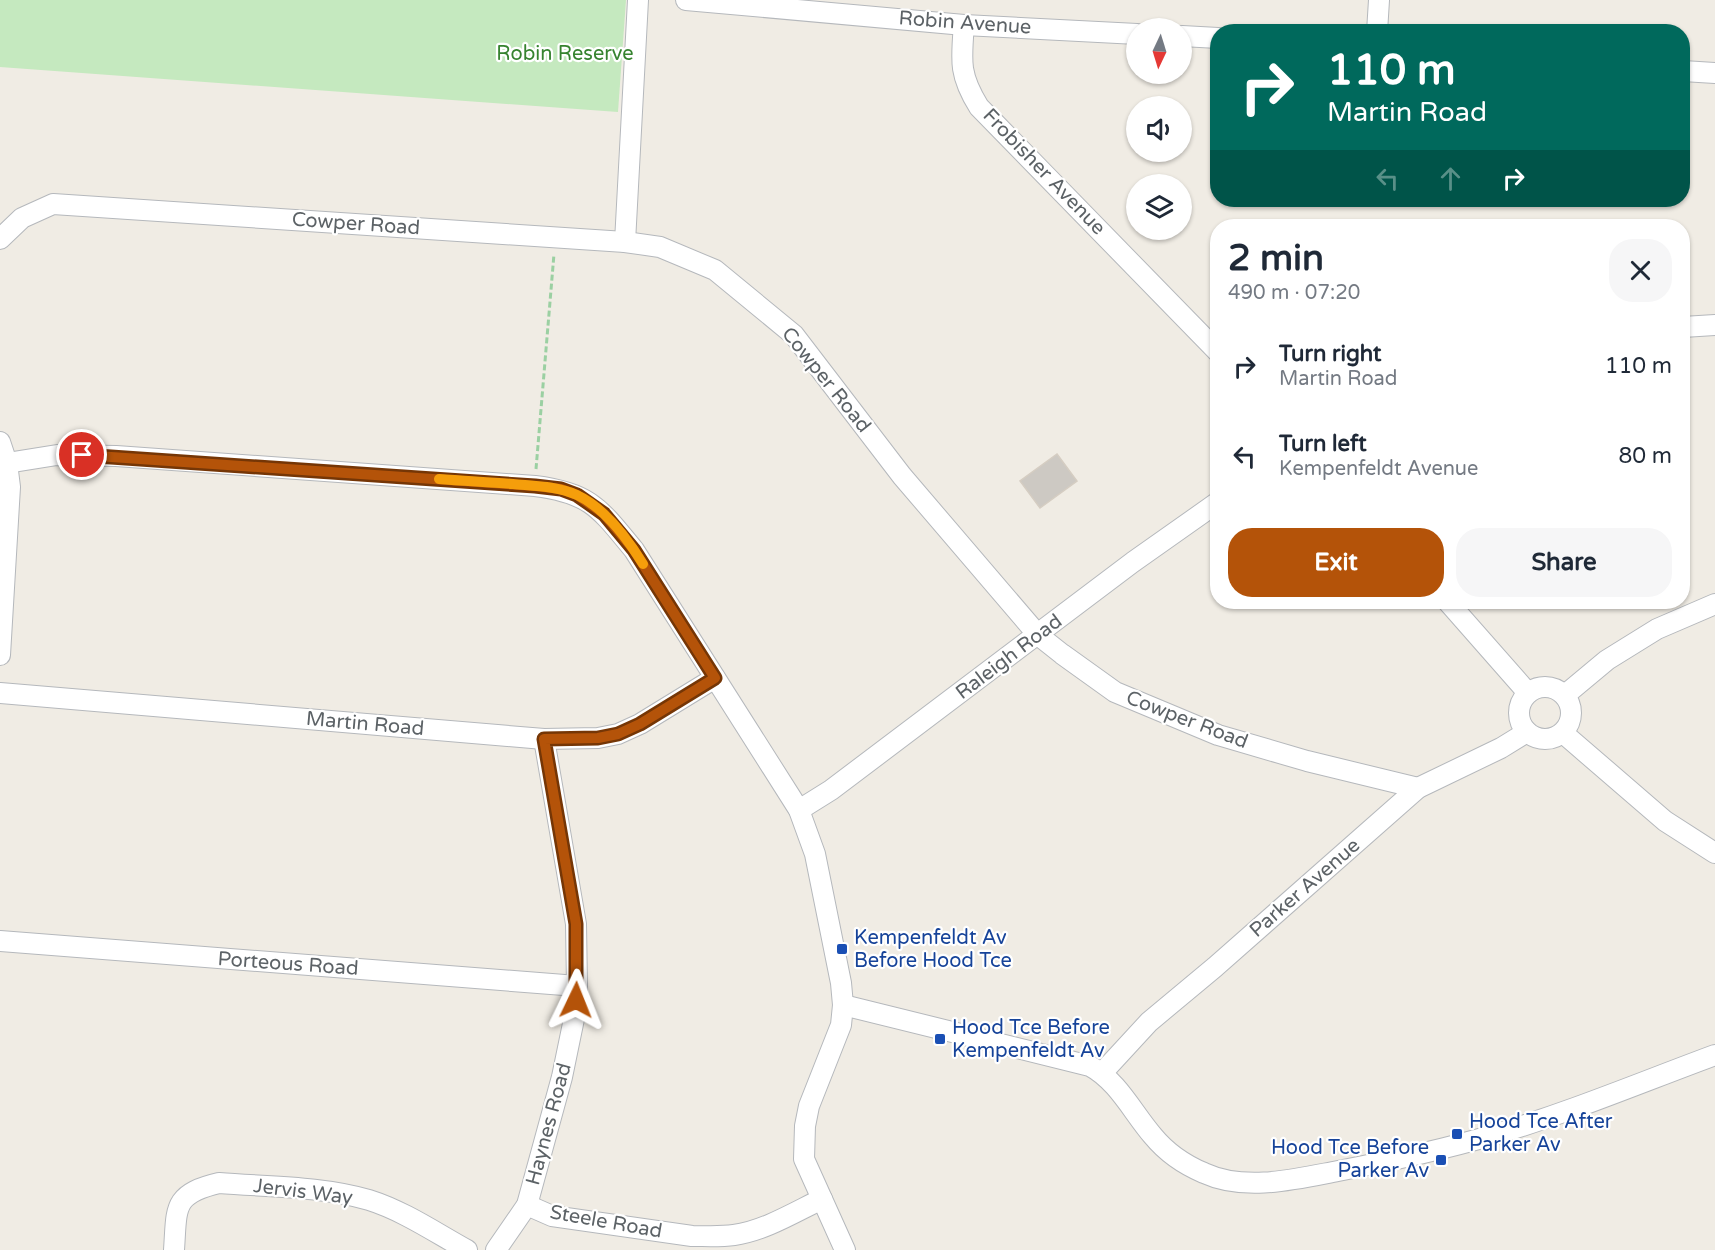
<!DOCTYPE html>
<html lang="en">
<head>
<meta charset="utf-8">
<style>
  :root { --surface:#fff; --page:#f6f6f7; --text:#1f2937; --muted:#747a83; --accent:#b45309 }
  body { margin:0; font-family:"Varela Round",sans-serif; background:var(--page); color:var(--text); height:100vh; display:flex; flex-direction:column; font-size:22px; white-space:nowrap }
  * { box-sizing:border-box; margin:0 }
  p { font-size:20px; color:var(--muted) }
  .icon { flex:none; width:33px; height:33px; fill:none; stroke:currentColor; stroke-width:2; stroke-linecap:round; stroke-linejoin:round }
  .map { position:relative; flex:1; overflow:hidden }
  .drawer { position:absolute; left:1210px; top:219px; width:480px; height:390px; display:flex; flex-direction:column; background:var(--surface); border-radius:24px; box-shadow:0 2px 4px #0004 }
  .drawer>* { flex:none }
  .guide { position:absolute; left:1210px; top:24px; width:480px; height:183px; border-radius:24px; box-shadow:0 2px 4px #0004; background:#00695c; color:#fff; overflow:hidden }
  .needle { width:39px; rotate:184deg }
  .fabs { position:absolute; left:1126px; top:18px; display:grid; gap:12px }
  .fabs a { display:grid; place-items:center; width:66px; height:66px; border-radius:50%; background:var(--surface); box-shadow:0 2px 4px #0004; font-size:30px }
  .pin { position:absolute; display:grid; place-items:center; width:51px; height:51px; color:#fff; margin:-26px; border:3px solid #fff; border-radius:50%; box-shadow:0 2px 6px #0007 }
  .me { position:absolute; width:66px; margin:-33px; rotate:2deg; stroke-linejoin:round; filter:drop-shadow(0 0 4px #0008) }
  .turn { display:flex; align-items:center; gap:21px; height:126px; padding:0 18px; font-size:27px }
  .turn .icon { width:78px; height:78px; stroke-width:2.5 }
  .turn b { display:block; font-size:42px; line-height:51px }
  .lanes { display:flex; align-items:center; height:57px; padding:0 18px; background:#0003; justify-content:center; gap:30px; direction:ltr }
  .lanes .off { opacity:.35 }
  .round { display:grid; place-items:center; flex:none; width:63px; height:63px; border-radius:24px; background:var(--page) }
  .headline { display:flex; align-items:center; justify-content:space-between; height:102px; padding:0 18px }
  h1 { font-size:36px; font-weight:800; line-height:45px }
  .button { display:flex; gap:12px; margin-top:auto; padding:12px 18px }
  .button a { flex:1; height:69px; border-radius:24px; background:var(--accent); color:#fff; font-size:24px; font-weight:800; line-height:69px; text-align:center }
  .button a+a { background:var(--page); color:var(--text) }
  ul { padding:0; list-style:none }
  li { display:flex; align-items:center; gap:18px; height:90px; padding:0 18px }
  li div { flex:1 }
  li b { display:block; font-size:22px }
  li em { font-style:normal }
  .map>svg:first-child { display:block }
  .green { fill:#c5e9bf }
  .building { fill:#cdc9c3; stroke:#d5cdc2; stroke-width:1.5 }
  .lines { fill:none; stroke-linecap:round; stroke-linejoin:round }
  .minor-casing { stroke:#b5b8bc; stroke-width:22 }
  .path { stroke:#9bd0a2; stroke-width:3; stroke-dasharray:6 3; stroke-linecap:butt }
  .minor { stroke:#fff; stroke-width:20 }
  .route-casing { stroke:#753606; stroke-width:15 }
  .route { stroke:#b45309; stroke-width:10 }
  .slow { stroke:#f59e0b; stroke-width:10 }
  .transit-dot { fill:#1a4fb4; stroke:#fff; stroke-width:2 }
  .labels { text-anchor:middle; dominant-baseline:central; stroke-width:4.5; stroke-linejoin:round; paint-order:stroke }
  .street-label { font-size:20px; fill:#5c6266; stroke:#fff }
  .park-label { font-size:20px; fill:#36832f; stroke:#fff }
  .transit-label { font-size:20px; fill:#164399; stroke:#fff; text-anchor:start }
</style>
</head>
<body>
<div class="map">
<svg width="1715" height="1250" viewBox="0 0 1715 1250">
  <rect width="100%" height="100%" fill="#f0ece4"/>
  <polygon class="green" points="0,0 626,0 618,112 0,67"/>
  <polygon class="building" points="1057,454 1077,481 1040,508 1020,481"/>
  <g class="lines">
    <g class="minor-casing">
      <g id="minor">
        <polyline points="686,0 964,25 1137,34"/>
        <path d="M964 25C961 61 959 75 979 107L1218 352"/>
        <polyline points="1377,32 1379,0"/>
        <polyline points="1182,36 1218,38"/>
        <polyline points="1683,71 1715,73"/>
        <polyline points="0,239 22,218 53,204 625,242 660,247 715,270 794,335 902,476 1038,635 1062,654 1115,692 1218,735 1307,761 1418,788"/>
        <polyline points="625,242 638,0"/>
        <polyline points="1683,327 1715,325"/>
        <polyline points="0,442 7,463 10,487 0,655"/>
        <path d="M7 463 57 455 116 456 535 486C591 493 600 509 634 550L799 810 815 854 841 983 843 1005 841 1025 809 1106 805 1126 804 1159 845 1250"/>
        <polyline points="1448,602 1528,693"/>
        <circle cx="1545" cy="713" r="26"/>
        <polyline points="0,693 544,739 598,738 618,734 640,724 715,678"/>
        <polyline points="1565,695 1607,660 1657,629 1715,604"/>
        <polyline points="1563,733 1665,821 1715,853"/>
        <polyline points="799,810 831,790 1133,562 1218,502"/>
        <polyline points="0,941 577,986"/>
        <path d="M843 1005 1090 1066C1118 1081 1133 1113 1153 1136 1167 1153 1185 1165 1204 1173 1245 1192 1296 1179 1338 1171 1390 1161 1442 1150 1493 1135 1568 1113 1642 1082 1715 1055"/>
        <polyline points="1102,1073 1149,1022 1215,967 1418,788 1501,748 1527,732"/>
        <path d="M527 1205 552 1216 692 1236C706 1236 720 1237 734 1235 764 1231 795 1212 822 1199"/>
        <path d="M174 1250C177 1208 172 1194 219 1183 268 1187 322 1186 369 1200 404 1211 436 1233 467 1250"/>
        <polyline points="496,1250 527,1205 562,1077 575,1014 577,986 576,924 544,739"/>
      </g>
    </g>
    <polyline class="path" points="536,469 554,254"/>
    <use href="#minor" class="minor"/>
  </g>
  <g class="lines">
    <g class="route-casing">
      <polyline id="route" points="82,455 535,486 561,489 577,495 604,514 634,550 715,678 640,724 618,734 598,738 544,739 576,924 576,1000"/>
    </g>
    <use href="#route" class="route"/>
    <path class="slow" d="M439 479C464 481 488 482 513 484 534 486 557 486 577 495 605 508 627 538 643 564"/>
  </g>
  <g class="transit-dot">
    <rect x="836" y="943" width="12" height="12" rx="3"/>
    <rect x="934" y="1033" width="12" height="12" rx="3"/>
    <rect x="1451" y="1128" width="12" height="12" rx="3"/>
    <rect x="1435" y="1154" width="12" height="12" rx="3"/>
  </g>
  <g class="labels">
    <g class="street-label">
      <text transform="translate(965 23) rotate(4)">Robin Avenue</text>
      <text transform="translate(1044 172) rotate(46)">Frobisher Avenue</text>
      <text transform="translate(356 224) rotate(4)">Cowper Road</text>
      <text transform="translate(826 380) rotate(51)">Cowper Road</text>
      <text transform="translate(1009 657) rotate(-37)">Raleigh Road</text>
      <text transform="translate(1187 720) rotate(21)">Cowper Road</text>
      <text transform="translate(365 724) rotate(5)">Martin Road</text>
      <text transform="translate(1305 888) rotate(-41)">Parker Avenue</text>
      <text transform="translate(288 964) rotate(4)">Porteous Road</text>
      <text transform="translate(549 1124) rotate(-75)">Haynes Road</text>
      <text transform="translate(303 1192) rotate(7)">Jervis Way</text>
      <text transform="translate(606 1222) rotate(10)">Steele Road</text>
    </g>
    <g class="park-label">
      <text x="565" y="54">Robin Reserve</text>
    </g>
    <g class="transit-label">
      <text x="854" y="938">Kempenfeldt Av<tspan x="854" dy="23">Before Hood Tce</tspan></text>
      <text x="952" y="1028">Hood Tce Before<tspan x="952" dy="23">Kempenfeldt Av</tspan></text>
      <text x="1469" y="1122">Hood Tce After<tspan x="1469" dy="23">Parker Av</tspan></text>
      <text x="1429" y="1148" text-anchor="end">Hood Tce Before<tspan x="1429" dy="23">Parker Av</tspan></text>
    </g>
  </g>
</svg>
<div class="fabs">
<a><svg class="needle" viewBox="-14 -14 28 28"><path d="M0-13l5 13h-10z" fill="#e53935"/><path d="M0 13l5-13h-10z" fill="#747a83"/></svg></a>
<a><svg class="icon" aria-label="sound" viewBox="0 0 24 24"><path d="M4 9h4l5-4v14l-5-4H4zM17 9q2 3 0 6"/></svg></a>
<a><svg class="icon" aria-label="layers" viewBox="0 0 24 24"><path d="M12 4l9 5-9 5-9-5zM3 14l9 5 9-5"/></svg></a>
</div>
<div class="pin" style="left:82px;top:455px;background:#d93025"><svg class="icon" aria-label="arrive" viewBox="0 0 24 24"><path d="M6 21V4h12l-3 4 3 4H6"/></svg></div>
<svg class="me" style="left:576px;top:1000px" viewBox="-20 -20 40 40"><path d="M0-17L14 15 0 8-14 15z" fill="#b45309" stroke="#fff" stroke-width="4"/></svg>
<div class="guide">
<div class="turn"><svg class="icon" aria-label="right" viewBox="0 0 24 24"><path d="M7 20v-9h11M14 6l5 5-5 5"/></svg><div><b>110 m</b>Martin Road</div></div>
<div class="lanes"><svg class="icon off" aria-label="left" viewBox="0 0 24 24"><path d="M17 20v-9H6M10 6l-5 5 5 5"/></svg><svg class="icon off" aria-label="ahead" viewBox="0 0 24 24"><path d="M12 20V5M6 11l6-6 6 6"/></svg><svg class="icon" aria-label="right" viewBox="0 0 24 24"><path d="M7 20v-9h11M14 6l5 5-5 5"/></svg></div>
</div>
<section class="drawer">
<div class="headline"><div><h1>2 min</h1><p>490 m · 07:20</p></div><a class="round"><svg class="icon" aria-label="close" viewBox="0 0 24 24"><path d="M6 6l12 12M18 6L6 18"/></svg></a></div>
<ul>
<li><svg class="icon" aria-label="right" viewBox="0 0 24 24"><path d="M7 20v-9h11M14 6l5 5-5 5"/></svg><div><b>Turn right</b><p>Martin Road</p></div><em>110 m</em></li>
<li><svg class="icon" aria-label="left" viewBox="0 0 24 24"><path d="M17 20v-9H6M10 6l-5 5 5 5"/></svg><div><b>Turn left</b><p>Kempenfeldt Avenue</p></div><em>80 m</em></li>
</ul>
<div class="button"><a>Exit</a><a>Share</a></div>
</section>
</div>
</body>
</html>
